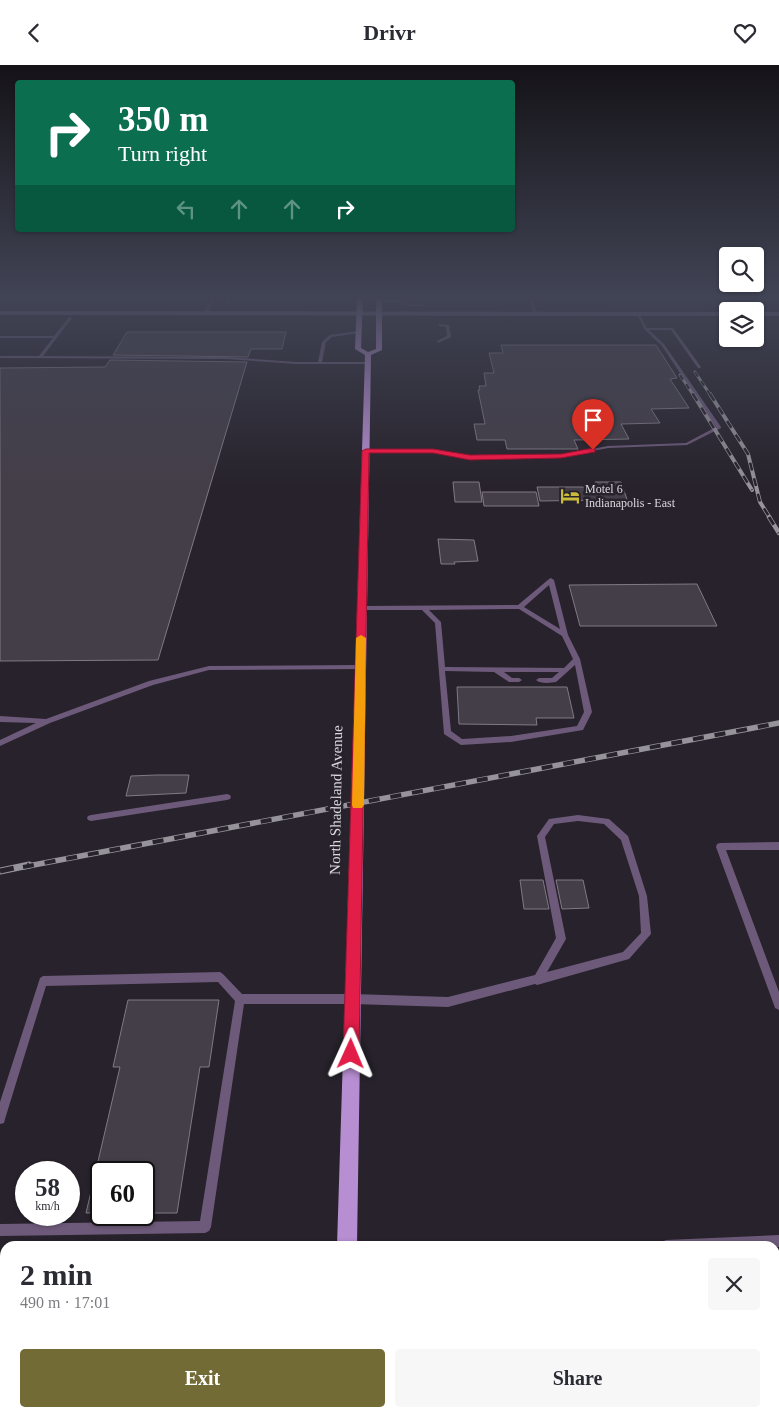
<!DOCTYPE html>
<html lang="en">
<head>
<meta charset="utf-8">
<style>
  :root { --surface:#fff; --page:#f7f7f7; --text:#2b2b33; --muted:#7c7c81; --accent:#736b36 }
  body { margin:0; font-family:"Times New Roman",serif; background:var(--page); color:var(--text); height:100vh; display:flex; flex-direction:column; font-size:19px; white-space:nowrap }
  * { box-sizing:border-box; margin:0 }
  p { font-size:16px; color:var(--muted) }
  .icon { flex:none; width:28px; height:28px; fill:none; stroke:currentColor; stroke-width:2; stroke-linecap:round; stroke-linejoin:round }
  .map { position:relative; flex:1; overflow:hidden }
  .sheet { position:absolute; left:0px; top:1176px; width:780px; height:176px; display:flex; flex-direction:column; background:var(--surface); border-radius:15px 15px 0 0; box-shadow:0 1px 4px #0004 }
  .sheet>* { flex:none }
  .top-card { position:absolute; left:15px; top:15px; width:500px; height:152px; border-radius:5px; box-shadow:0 1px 4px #0004; background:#0b6e4f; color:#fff; overflow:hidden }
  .buttons { position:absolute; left:719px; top:182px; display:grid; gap:10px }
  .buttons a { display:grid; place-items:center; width:45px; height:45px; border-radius:5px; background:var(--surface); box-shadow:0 1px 4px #0004; font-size:25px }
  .speed { position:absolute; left:15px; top:1096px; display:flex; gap:10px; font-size:25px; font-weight:700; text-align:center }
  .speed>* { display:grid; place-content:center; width:65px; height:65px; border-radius:50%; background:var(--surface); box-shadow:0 1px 4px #0004; line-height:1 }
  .speed small { font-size:12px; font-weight:400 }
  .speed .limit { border:2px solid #111; border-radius:8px; background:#fff; color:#111 }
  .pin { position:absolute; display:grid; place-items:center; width:42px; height:42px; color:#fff; margin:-51px -21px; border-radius:50% 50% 50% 0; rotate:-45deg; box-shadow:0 0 5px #0007 }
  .pin .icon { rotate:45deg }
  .me { position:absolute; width:55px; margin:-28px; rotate:1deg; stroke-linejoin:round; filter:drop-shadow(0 0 4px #0008) }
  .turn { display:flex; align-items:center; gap:18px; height:105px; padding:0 20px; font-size:22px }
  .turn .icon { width:65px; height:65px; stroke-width:2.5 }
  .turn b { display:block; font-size:35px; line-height:42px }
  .lanes { display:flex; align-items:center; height:48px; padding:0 20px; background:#0003; justify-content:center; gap:25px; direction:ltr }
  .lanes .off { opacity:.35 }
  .round { display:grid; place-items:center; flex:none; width:52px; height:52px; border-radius:5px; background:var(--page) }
  .head { display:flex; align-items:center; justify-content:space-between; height:85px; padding:0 20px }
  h1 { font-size:30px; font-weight:600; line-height:38px }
  .cta { display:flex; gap:10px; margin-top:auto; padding:10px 20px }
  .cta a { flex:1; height:58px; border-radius:5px; background:var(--accent); color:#fff; font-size:20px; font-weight:600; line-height:58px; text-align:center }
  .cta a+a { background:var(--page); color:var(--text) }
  header { display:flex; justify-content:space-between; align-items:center; height:65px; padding:0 20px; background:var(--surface); font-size:22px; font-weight:600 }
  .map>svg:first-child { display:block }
  .building { fill:#443e48; stroke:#817a86 }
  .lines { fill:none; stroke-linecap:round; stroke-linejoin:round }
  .lane { fill:#6d5a7a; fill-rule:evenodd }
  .secondary { fill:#9777ab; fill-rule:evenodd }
  .primary { fill:#b78ed1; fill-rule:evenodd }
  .rail-far4-casing { stroke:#97939a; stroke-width:3 }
  .rail-far3-casing { stroke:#97939a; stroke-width:4 }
  .rail-far2-casing { stroke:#97939a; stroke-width:4.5 }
  .rail-far1-casing { stroke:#97939a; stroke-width:5.5 }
  .rail-casing { stroke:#97939a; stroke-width:7 }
  .rail-far4 { stroke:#27222b; stroke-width:2; stroke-dasharray:5.5; stroke-linecap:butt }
  .rail-far3 { stroke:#27222b; stroke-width:2.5; stroke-dasharray:8; stroke-linecap:butt }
  .rail-far2 { stroke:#27222b; stroke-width:3; stroke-dasharray:9; stroke-linecap:butt }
  .rail-far1 { stroke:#27222b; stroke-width:4; stroke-dasharray:11; stroke-linecap:butt }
  .rail { stroke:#27222b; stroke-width:5; stroke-dasharray:14; stroke-linecap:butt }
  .route { fill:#e11d48; stroke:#92132f }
  .slow { fill:#f59e0b }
  .labels { text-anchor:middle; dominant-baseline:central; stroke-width:5; stroke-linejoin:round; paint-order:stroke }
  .far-poi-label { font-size:12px; fill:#dbd8de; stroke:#27222b; text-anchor:start }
  .street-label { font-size:15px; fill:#dbd8de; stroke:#27222b }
</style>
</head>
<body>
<header><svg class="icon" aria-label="back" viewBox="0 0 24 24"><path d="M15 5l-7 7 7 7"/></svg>Drivr<svg class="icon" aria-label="heart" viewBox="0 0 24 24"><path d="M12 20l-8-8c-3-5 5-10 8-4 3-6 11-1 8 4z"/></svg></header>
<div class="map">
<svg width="779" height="1352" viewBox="0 0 779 1352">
  <rect width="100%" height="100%" fill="#27222b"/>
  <g class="building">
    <polygon points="127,267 286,267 282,284 251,284 248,292 113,290"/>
    <polygon points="501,280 656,280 677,313 670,314 689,343 651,344 660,358 621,359 629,374 574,375 578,384 507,384 505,375 477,375 474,359 485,359 478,325 480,325 479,321 486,321 484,308 494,308 489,288 503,288"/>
    <polygon points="110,295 247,297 158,595 0,596 0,303 105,302"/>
    <polygon points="453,417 479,417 482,437 455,437"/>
    <polygon points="595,417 621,417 629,440 602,440 601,435 540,436 537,422 597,422"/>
    <polygon points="482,427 536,427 539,441 484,441"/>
    <polygon points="438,474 474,475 478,496 454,497 455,499 441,499"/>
    <polygon points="697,519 717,561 580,561 569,520"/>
    <polygon points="457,622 567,622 574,653 536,653 537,660 459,659"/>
    <polygon points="156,710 189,710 186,728 126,731 131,711"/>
    <polygon points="520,815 543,815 549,844 524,844"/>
    <polygon points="556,815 583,815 589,843 562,844"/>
    <polygon points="128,935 219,935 209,1002 200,1002 177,1148 144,1148 144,1108 101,1108 101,1148 86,1148 120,1002 113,1002"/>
  </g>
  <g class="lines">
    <g class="lane">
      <polygon points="85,233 212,233 214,234 208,248 206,249 204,248 210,235 84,235"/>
      <polygon points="228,233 231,233 227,241 225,241"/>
      <polygon points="396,233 398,233 399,235 408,239 423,239 425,240 423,241 408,241 397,237 379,237 377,236 379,235 395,235"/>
      <polygon points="538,233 542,233 533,237 538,250 536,251 534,250 529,236"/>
      <polygon points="725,233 727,233 740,246 736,246"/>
      <polygon points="637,249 639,249 647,263 673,263 701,302 700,303 698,303 671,265 649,265 664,279 721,362 721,363 687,380 608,383 561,392 470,393 433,387 366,387 364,386 366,385 433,385 470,391 561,390 608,381 686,378 716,362 662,281 645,265"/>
      <polygon points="69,252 72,253 43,291 227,292 296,297 318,297 322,277 330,270 358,266 359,268 332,272 326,277 322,297 368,297 370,298 368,299 296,299 227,294 0,293 0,291 39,291 53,273 0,273 0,271 54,271"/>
      <polygon points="439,259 449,260 451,272 438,278 437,276 447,271 446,262 439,261"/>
      <path d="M551 513 554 515 568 570 580 594 592 647 583 665 511 677 461 680 444 669 435 558 422 545H362L359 543 362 541 518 540 549 514ZM549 520 560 564 524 542ZM519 544 562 571 573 594 564 603 445 602 441 557 429 545ZM575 600 584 647 577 661 511 671 462 674 451 666 445 606 494 607 509 617H519L522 615 519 613H512L504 607H559L552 613H539L536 615C540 619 551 618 556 617Z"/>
      <polygon points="361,600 363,600 364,602 363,604 209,605 153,620 50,658 0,681 0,675 36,658 0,657 0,651 46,654 149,616 209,601"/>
      <polygon points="227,729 230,730 231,732 230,734 227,735 91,756 88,755 87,753 88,751 91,750"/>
      <path d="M578 750 609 754 628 771 647 831 651 869 629 894 537 920 535 919 448 942 353 939H244L211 1162 209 1166 205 1168 0 1171V1159L200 1156 235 936 218 917 46 921 5 1054 4 1058 0 1059V1037L40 913 43 911 220 907 223 909 242 929H353L448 932 535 910 556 873 537 771 549 754ZM578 756 604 759 621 775 639 831 641 868 623 887 547 907 566 874 545 772 554 759Z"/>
      <polygon points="779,777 779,785 726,785 779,927 779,945 775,943 774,940 716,782 717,779 720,778"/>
      <polygon points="779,1170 779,1182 660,1181 662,1177 666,1175"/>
    </g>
    <g class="secondary">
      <polygon points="0,246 728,247 728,251 0,250"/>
      <rect x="755" y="247" width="24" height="4"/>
    </g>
    <g class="primary">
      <polygon points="357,233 363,233 361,283 368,287 376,284 376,233 382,233 382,285 371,290 357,1181 337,1181 365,290 355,284"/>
      <rect x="331" y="1348" width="22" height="4"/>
    </g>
    <g class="rail-far4-casing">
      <g id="rail-far4">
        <polyline points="695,307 711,331"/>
        <polyline points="680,310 694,331"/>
      </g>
    </g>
    <g class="rail-far3-casing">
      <g id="rail-far3">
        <polyline points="693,329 752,425"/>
        <polyline points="710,329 748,389 760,437 770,453"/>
      </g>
    </g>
    <g class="rail-far2-casing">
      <polyline id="rail-far2" points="769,452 779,468"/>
    </g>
    <g class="rail-far1-casing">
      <polyline id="rail-far1" points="23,802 779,658"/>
    </g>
    <g class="rail-casing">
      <polyline id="rail" points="0,806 29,800"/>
    </g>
    <use href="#rail-far4" class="rail-far4"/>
    <use href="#rail-far3" class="rail-far3"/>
    <use href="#rail-far2" class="rail-far2"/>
    <use href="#rail-far1" class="rail-far1"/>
    <use href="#rail" class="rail"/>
  </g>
  <linearGradient id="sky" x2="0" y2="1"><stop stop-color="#151318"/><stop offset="0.55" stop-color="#414455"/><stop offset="1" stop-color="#414455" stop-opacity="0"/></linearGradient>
  <rect width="779" height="422" fill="url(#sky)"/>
  <polygon class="route" points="593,383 595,384 595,387 561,393 470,395 433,388 369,388 359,989 357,995 351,997 346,995 343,989 362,386 366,384 433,384 470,390 561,389"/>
  <polygon class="slow" points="361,570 366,573 364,740 362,743 353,743 352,740 356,573"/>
  <defs>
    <g id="hotel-bare" transform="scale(1.5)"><path d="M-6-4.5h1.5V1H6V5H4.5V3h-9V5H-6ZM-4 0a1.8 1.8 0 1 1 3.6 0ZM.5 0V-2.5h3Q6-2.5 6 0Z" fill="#caba39" stroke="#27222b" stroke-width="2.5" paint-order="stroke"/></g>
  </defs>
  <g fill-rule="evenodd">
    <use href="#hotel-bare" x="570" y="431"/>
  </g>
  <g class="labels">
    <g class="far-poi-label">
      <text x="585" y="424">Motel 6<tspan x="585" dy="14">Indianapolis - East</tspan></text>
    </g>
    <g class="street-label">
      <text transform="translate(336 735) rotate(-89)">North Shadeland Avenue</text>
    </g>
  </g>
</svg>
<div class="buttons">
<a><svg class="icon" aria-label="search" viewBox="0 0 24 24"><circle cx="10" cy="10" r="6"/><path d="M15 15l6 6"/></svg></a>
<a><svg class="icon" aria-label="layers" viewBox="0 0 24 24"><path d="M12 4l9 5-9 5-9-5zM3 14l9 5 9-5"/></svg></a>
</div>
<div class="speed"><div>58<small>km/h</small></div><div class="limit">60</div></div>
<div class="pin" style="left:593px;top:385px;background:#d93025"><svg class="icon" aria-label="arrive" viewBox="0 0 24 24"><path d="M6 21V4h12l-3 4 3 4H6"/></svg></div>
<svg class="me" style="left:351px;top:989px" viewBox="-20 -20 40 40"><path d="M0-17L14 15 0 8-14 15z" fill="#e11d48" stroke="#fff" stroke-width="4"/></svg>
<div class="top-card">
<div class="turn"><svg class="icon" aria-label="right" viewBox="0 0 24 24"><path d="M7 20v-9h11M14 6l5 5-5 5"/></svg><div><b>350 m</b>Turn right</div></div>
<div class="lanes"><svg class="icon off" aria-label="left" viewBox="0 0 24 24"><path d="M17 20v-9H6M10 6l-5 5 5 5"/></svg><svg class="icon off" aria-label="ahead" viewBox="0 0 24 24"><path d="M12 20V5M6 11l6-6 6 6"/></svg><svg class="icon off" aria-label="ahead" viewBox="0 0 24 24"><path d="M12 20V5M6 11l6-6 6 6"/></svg><svg class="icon" aria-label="right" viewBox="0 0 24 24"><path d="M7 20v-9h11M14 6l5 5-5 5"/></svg></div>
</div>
<section class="sheet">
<div class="head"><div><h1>2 min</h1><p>490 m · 17:01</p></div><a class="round"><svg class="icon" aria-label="close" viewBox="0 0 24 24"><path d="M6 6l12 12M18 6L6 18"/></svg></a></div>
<div class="cta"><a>Exit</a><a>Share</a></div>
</section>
</div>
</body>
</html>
